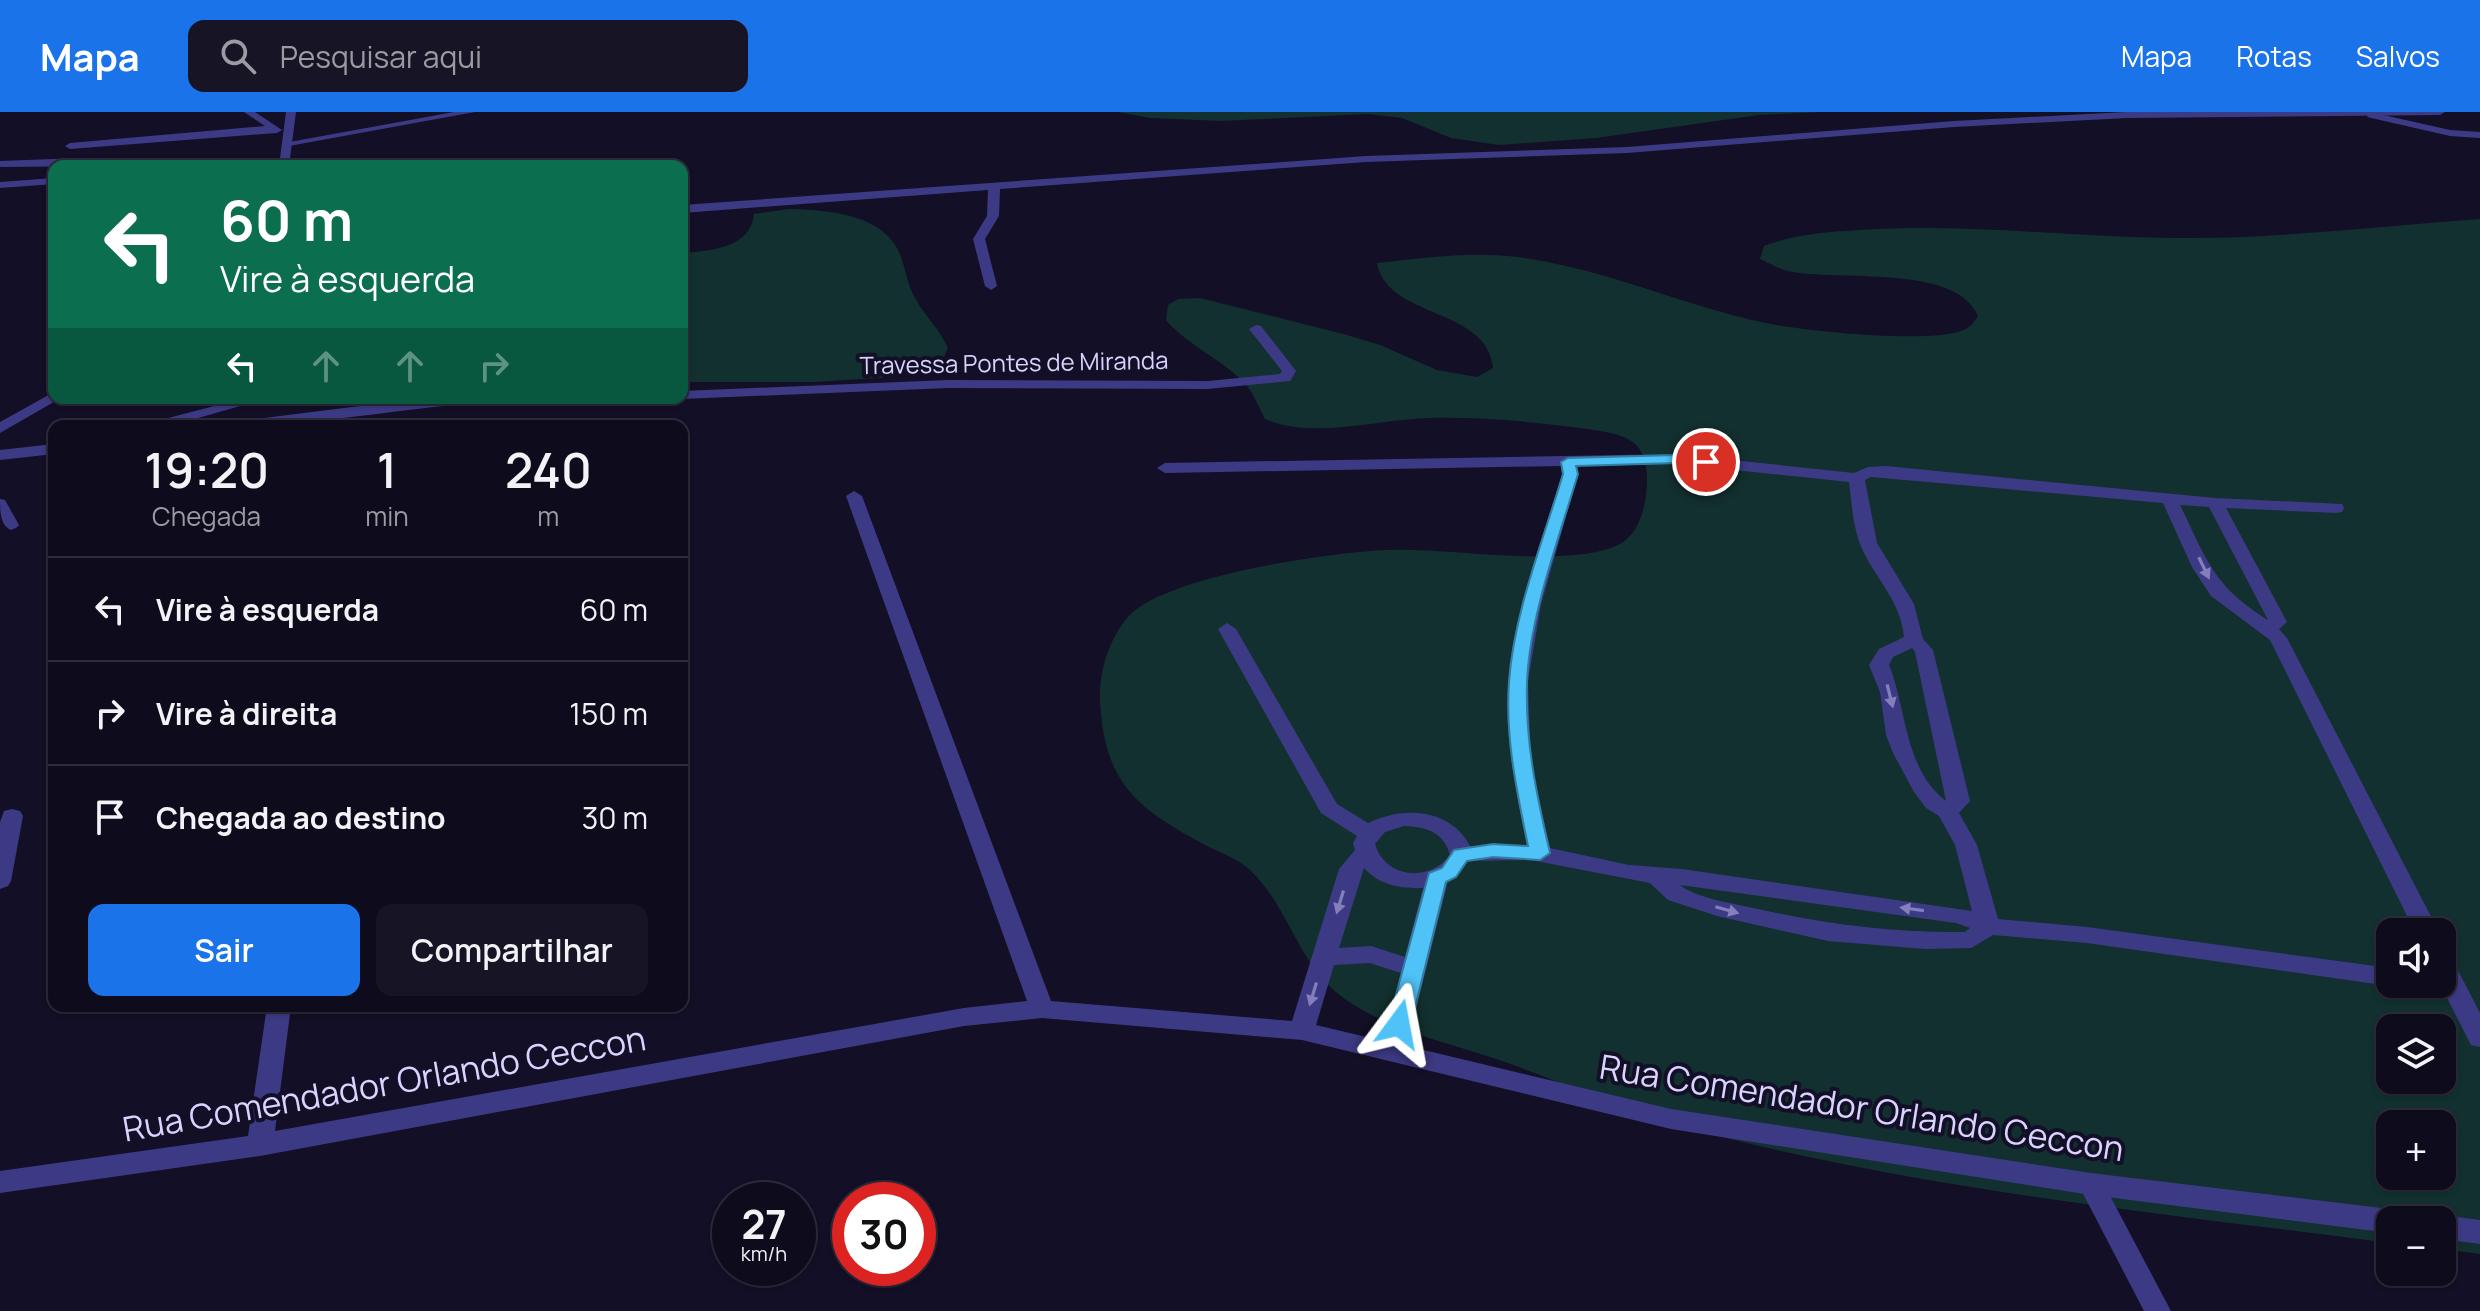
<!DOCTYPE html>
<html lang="pt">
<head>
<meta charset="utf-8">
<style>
  :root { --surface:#0e0b1c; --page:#171425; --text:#f1f3f6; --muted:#9b9ba3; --line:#2e2b3b; --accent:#1a73e8 }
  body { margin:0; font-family:Manrope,sans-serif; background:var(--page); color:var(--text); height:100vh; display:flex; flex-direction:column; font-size:30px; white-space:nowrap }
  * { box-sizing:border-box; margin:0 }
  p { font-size:26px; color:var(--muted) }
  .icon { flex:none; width:44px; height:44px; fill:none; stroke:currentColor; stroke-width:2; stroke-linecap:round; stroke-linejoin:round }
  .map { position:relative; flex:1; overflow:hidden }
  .side { position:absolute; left:48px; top:308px; width:640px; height:592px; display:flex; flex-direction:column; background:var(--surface); border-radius:16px; box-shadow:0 2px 6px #0004,0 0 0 2px var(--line) }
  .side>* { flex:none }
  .guide { position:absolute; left:48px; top:48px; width:640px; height:244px; border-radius:16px; box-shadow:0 2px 6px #0004,0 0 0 2px var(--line); background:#0b6e4f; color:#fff; overflow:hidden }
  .fabs { position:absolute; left:2376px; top:806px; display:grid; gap:16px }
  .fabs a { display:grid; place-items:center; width:80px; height:80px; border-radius:16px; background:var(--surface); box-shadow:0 2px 6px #0004,0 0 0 2px var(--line); font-size:40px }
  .speed { position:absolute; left:712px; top:1070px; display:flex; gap:16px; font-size:40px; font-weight:700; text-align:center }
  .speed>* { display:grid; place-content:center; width:104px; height:104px; border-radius:50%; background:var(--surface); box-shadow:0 2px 6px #0004,0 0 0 2px var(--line); line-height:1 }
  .speed small { font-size:20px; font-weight:400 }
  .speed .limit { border:12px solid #d22; background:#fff; color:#111 }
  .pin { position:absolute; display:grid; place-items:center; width:68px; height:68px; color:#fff; margin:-34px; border:4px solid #fff; border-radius:50%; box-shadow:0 2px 8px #0007 }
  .me { position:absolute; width:88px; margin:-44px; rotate:13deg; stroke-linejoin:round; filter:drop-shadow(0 0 6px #0008) }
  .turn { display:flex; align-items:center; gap:28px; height:168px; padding:0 40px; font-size:36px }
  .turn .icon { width:104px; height:104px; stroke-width:2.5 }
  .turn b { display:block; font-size:56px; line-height:68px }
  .lanes { display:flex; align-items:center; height:76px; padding:0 40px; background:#0003; justify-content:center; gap:40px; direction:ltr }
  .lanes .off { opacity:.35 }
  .eta { display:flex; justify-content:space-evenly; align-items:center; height:136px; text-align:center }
  .eta b { font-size:48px; font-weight:600; line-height:56px }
  .primary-button { display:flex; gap:16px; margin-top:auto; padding:16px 40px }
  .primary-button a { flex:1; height:92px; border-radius:16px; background:var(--accent); color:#fff; font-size:32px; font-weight:600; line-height:92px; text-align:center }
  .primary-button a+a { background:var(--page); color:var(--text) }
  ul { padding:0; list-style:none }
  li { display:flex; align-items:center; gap:24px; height:104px; padding:0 40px; border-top:2px solid var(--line) }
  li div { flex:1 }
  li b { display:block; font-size:30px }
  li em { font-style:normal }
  header { display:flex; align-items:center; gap:48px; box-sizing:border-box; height:112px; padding:0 40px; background:var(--accent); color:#fff }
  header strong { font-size:38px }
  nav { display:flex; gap:44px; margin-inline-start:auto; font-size:28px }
  .search { width:560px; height:72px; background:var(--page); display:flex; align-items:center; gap:20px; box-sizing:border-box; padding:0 28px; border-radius:16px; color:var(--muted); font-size:30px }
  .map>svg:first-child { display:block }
  .green { fill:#12302f; fill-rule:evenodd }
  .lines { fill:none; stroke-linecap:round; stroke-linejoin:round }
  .service { fill:#3d3a85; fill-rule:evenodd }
  .minor { fill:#3d3a85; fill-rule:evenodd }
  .tertiary { fill:#3d3a85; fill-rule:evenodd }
  .oneway { fill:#837fbc }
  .route { fill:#4fc3f7; stroke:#337fa1; stroke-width:2 }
  .labels { text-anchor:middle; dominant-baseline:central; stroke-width:8; stroke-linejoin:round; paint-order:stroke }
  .far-street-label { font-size:24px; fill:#d9d4ff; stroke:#130f26 }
  .near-street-label { font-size:34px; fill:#d9d4ff; stroke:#130f26 }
</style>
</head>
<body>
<header>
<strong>Mapa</strong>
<div class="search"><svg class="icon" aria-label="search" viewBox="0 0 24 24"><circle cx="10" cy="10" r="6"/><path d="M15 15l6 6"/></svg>Pesquisar aqui</div>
<nav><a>Mapa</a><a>Rotas</a><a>Salvos</a></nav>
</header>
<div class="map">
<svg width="2480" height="1199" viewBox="0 0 2480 1199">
  <rect width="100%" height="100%" fill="#130f26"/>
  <g class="green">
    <polygon points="1118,0 1823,0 1759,3 1596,26 1499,33 1451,26 1402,6 1368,2 1222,9 1150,6"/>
    <path d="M789 97C824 98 878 101 897 136 905 151 906 169 914 184 923 202 939 216 948 236L943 247 924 258 893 265 815 270H682V141C710 139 751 136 754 102Z"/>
    <path d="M2480 107V1142L2442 1137V1108H2390V1131C2152 1100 1909 1077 1677 1013 1620 998 1564 971 1508 951 1454 932 1387 919 1341 884 1297 850 1290 797 1251 759 1240 748 1221 741 1207 734 1138 697 1104 673 1100 588 1099 559 1109 527 1128 505 1163 464 1332 440 1387 438 1447 435 1567 457 1618 433 1641 422 1647 390 1647 366 1647 355 1644 339 1634 331 1619 319 1590 318 1572 315 1526 309 1477 305 1430 306 1377 307 1314 328 1265 307 1259 296 1254 282 1246 273 1223 247 1189 235 1166 208L1168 193 1178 187 1200 186 1347 223 1380 233 1437 258 1477 265 1493 256C1488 195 1387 207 1377 151 1423 146 1471 139 1517 145 1605 156 1685 195 1771 212 1809 219 1934 233 1966 217 1971 215 1974 209 1978 204 1956 151 1837 170 1788 159 1779 157 1769 151 1760 147L1764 134C1795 122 1827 120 1860 118 1965 111 2070 125 2176 126 2278 127 2379 114 2480 107ZM2390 820H2442V872H2390ZM2390 916H2442V968H2390ZM2390 1012H2442V1064H2390Z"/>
  </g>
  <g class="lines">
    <g class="service">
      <polygon points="244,0 255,0 282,18 277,21 70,37 65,34 70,31 265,14"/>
      <polygon points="454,0 475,0 289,34 284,31"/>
      <polygon points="2370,0 2450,18 2480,20 2480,26 2450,24 2367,5"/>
      <polygon points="245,286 268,286 170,314 147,314 149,311"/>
      <path d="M0 387 5 388 19 413 16 416 11 418C0 414 0 398 0 387Z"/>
      <polygon points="2091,1062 2100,1065 2171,1199 2144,1199 2078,1072 2082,1065"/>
    </g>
    <g class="minor">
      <polygon points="2126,0 2445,0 2440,3 2127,6 1954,15 1627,41 1366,50 1000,77 999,104 985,127 997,174 991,178 985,174 973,127 987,104 988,78 682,101 682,93 1366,44 1627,35 1954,9"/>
      <polygon points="80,46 115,54 0,55 0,49"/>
      <polygon points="285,50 290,54 264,54"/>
      <polygon points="54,66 54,72 0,76 0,70"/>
      <polygon points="1256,213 1261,214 1296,259 1290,269 1208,277 948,276 682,287 677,286 682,286 682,279 948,268 1208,269 1280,262 1282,259 1249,217"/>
      <path d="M424 286H498L491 290C404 295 318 314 231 314L239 309Z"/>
      <polygon points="54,332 54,342 0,348 0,338"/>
      <path d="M1676 342 1854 361 1868 355 1886 354 2215 386 2342 392 2344 396 2342 400 2336 401 2226 396 2287 510 2279 517 2287 526 2439 820H2415L2270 528 2211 484 2192 455 2163 391 1871 365 1865 368 1877 431 1914 492 1923 527 1933 538 1970 689 1959 701 1977 733 1998 807 2087 815 2390 856V872H2396L2390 874 2087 831 1993 823 1971 836 1925 837 1828 829 1717 804 1668 788 1650 771 1531 748 1468 749 1460 761 1448 769 1407 934 1671 997 2091 1061 2390 1097 2400 1101 2404 1108H2390V1121L2091 1083 1671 1017 1302 928 1042 906 964 914 260 1044 0 1081V1059L248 1024 267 894H291L275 1019 964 896 1027 889 846 384 854 379 862 384 1051 889 1292 909 1339 757 1355 738 1353 731 1357 724 1321 701 1218 517 1227 511 1236 517 1337 692 1368 711C1403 694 1450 696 1470 734L1527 733C1516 679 1504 624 1508 569 1514 499 1542 429 1562 362L1561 354 1165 361 1157 356 1165 351ZM1676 352 1849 370C1852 393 1853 418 1863 439 1878 469 1901 491 1904 525L1879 537 1869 553 1880 580 1886 623 1893 641 1914 680 1926 696 1939 704 1955 733 1972 799 1682 757 1629 753 1550 736 1531 652 1528 569 1541 493 1578 362 1577 354ZM2180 393 2209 395 2268 508C2213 474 2207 448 2180 393ZM1912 536 1915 540 1946 689C1904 657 1907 597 1889 553L1893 545ZM1404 714C1426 715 1444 720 1450 743 1429 771 1385 766 1375 732L1385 720ZM1364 756C1379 773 1401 777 1423 776L1405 845 1371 834 1339 836ZM1680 773 1956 811 1970 816 1965 820C1887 821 1820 811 1744 794 1725 790 1695 785 1680 773ZM1370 851 1401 861 1383 929 1316 913 1334 853Z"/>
      <polygon points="12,697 20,699 23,704 11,769 8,774 0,777 0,710 4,699"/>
      <polygon points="2442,842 2451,845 2480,901 2480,935 2471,933 2440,872"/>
      <polygon points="2442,1103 2480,1108 2480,1132 2442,1127 2442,1108 2431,1108"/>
    </g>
    <g class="tertiary">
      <polygon points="286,0 296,0 289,54 279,54"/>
      <polygon points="54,280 54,286 59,287 0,321 0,310"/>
    </g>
  </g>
  <defs><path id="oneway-solid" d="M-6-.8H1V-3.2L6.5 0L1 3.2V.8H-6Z" transform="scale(2)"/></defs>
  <g class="oneway">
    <use href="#oneway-solid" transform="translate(2204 456) rotate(64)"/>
    <use href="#oneway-solid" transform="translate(1890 584) rotate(76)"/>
    <use href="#oneway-solid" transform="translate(1340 790) rotate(107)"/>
    <use href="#oneway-solid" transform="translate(1912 797) rotate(-172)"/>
    <use href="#oneway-solid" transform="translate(1727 798) rotate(16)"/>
    <use href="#oneway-solid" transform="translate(1313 882) rotate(107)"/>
  </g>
  <path class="route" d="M1676 343 1706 346 1713 350 1706 355 1676 351 1576 354 1578 362C1559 426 1529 506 1527 571 1525 630 1537 685 1550 741L1540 748 1493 745 1467 749 1456 765 1446 770 1411 912 1407 918 1399 920 1391 918 1388 912 1429 761 1442 756 1454 738 1493 732 1528 734C1517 680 1505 626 1509 570 1514 500 1543 429 1563 362L1561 350 1568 346Z"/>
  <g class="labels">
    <g class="far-street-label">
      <text transform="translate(1014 250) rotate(-1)">Travessa Pontes de Miranda</text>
    </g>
    <g class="near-street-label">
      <text transform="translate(384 971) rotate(-10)">Rua Comendador Orlando Ceccon</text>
      <text transform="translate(1862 995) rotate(9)">Rua Comendador Orlando Ceccon</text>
    </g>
  </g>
</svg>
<div class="fabs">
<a><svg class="icon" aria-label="sound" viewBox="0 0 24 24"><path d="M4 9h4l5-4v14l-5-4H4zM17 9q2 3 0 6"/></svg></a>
<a><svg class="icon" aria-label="layers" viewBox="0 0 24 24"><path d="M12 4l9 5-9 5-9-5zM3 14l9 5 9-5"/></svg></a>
<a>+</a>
<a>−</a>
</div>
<div class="speed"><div>27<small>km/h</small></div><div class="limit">30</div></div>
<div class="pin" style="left:1706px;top:350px;background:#d93025"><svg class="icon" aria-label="arrive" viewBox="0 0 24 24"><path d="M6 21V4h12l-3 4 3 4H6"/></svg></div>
<svg class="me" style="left:1399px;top:912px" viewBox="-20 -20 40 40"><path d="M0-17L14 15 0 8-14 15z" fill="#4fc3f7" stroke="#fff" stroke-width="4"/></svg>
<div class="guide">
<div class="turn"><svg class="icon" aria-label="left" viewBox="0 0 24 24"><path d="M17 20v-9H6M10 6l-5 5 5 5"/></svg><div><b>60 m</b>Vire à esquerda</div></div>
<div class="lanes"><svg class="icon" aria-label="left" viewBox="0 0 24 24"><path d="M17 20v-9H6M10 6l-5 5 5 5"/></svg><svg class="icon off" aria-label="ahead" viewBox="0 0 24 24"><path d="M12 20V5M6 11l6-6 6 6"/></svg><svg class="icon off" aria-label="ahead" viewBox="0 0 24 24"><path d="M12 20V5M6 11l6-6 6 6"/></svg><svg class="icon off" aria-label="right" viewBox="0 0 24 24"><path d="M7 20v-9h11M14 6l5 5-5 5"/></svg></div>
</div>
<section class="side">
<div class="eta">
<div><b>19:20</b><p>Chegada</p></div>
<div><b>1</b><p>min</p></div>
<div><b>240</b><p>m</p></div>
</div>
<ul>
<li><svg class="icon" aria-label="left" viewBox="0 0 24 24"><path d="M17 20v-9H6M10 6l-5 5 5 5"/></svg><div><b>Vire à esquerda</b></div><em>60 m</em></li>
<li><svg class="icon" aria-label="right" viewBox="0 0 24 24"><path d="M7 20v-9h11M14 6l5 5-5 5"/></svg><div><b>Vire à direita</b></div><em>150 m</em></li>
<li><svg class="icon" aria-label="arrive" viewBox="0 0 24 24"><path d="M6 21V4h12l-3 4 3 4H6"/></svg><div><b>Chegada ao destino</b></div><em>30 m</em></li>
</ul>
<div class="primary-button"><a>Sair</a><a>Compartilhar</a></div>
</section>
</div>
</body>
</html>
